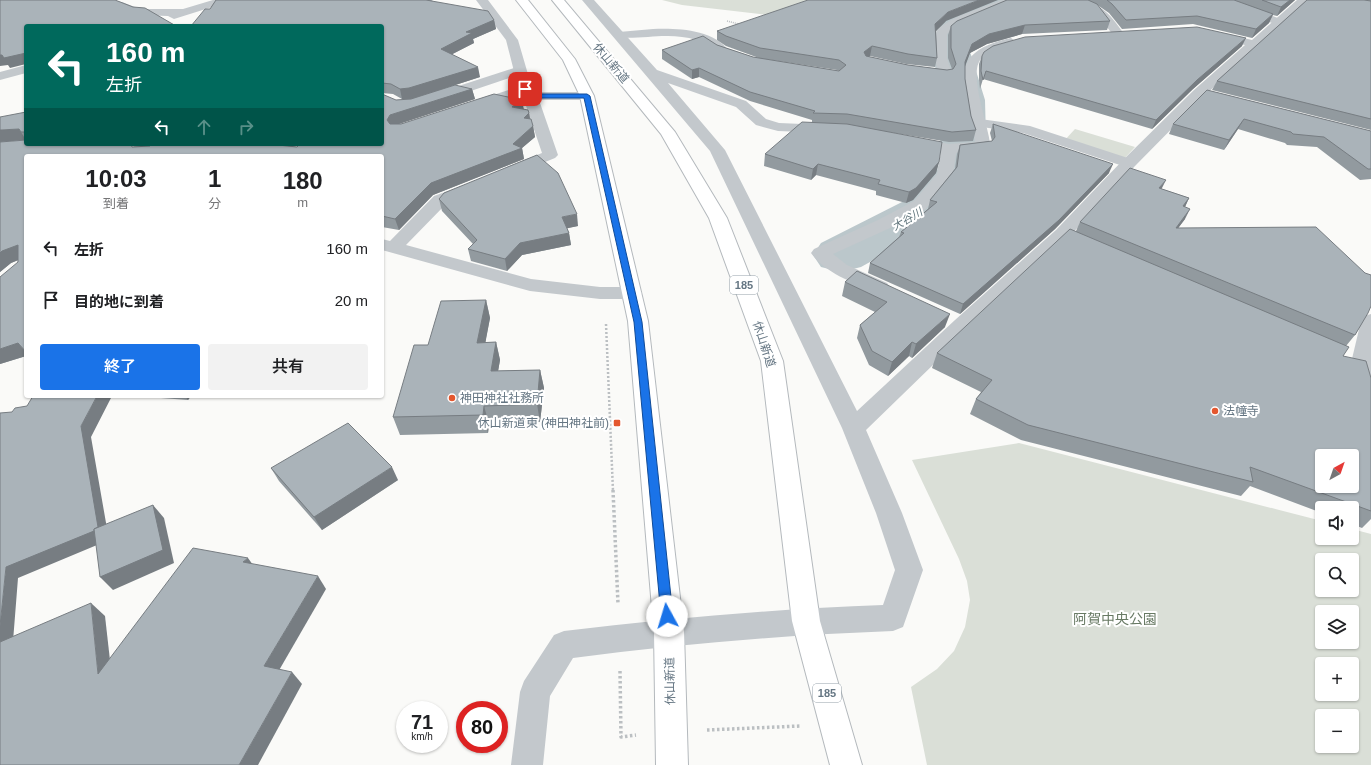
<!DOCTYPE html>
<html lang="ja">
<head>
<meta charset="utf-8">
<style>
  :root { --surface:#fff; --page:#f2f2f2; --text:#202124; --muted:#757577; --accent:#1a73e8 }
  body { margin:0; font-family:Helvetica,"Noto Sans JP",sans-serif; background:var(--page); color:var(--text); height:100vh; display:flex; flex-direction:column; font-size:15px; white-space:nowrap }
  * { box-sizing:border-box; margin:0 }
  p { font-size:13px; color:var(--muted) }
  .icon { flex:none; width:22px; height:22px; fill:none; stroke:currentColor; stroke-width:2; stroke-linecap:round; stroke-linejoin:round }
  .map { position:relative; flex:1; overflow:hidden }
  .panel { position:absolute; left:24px; top:154px; width:360px; height:244px; display:flex; flex-direction:column; background:var(--surface); border-radius:4px; box-shadow:0 1px 3px #0004 }
  .panel>* { flex:none }
  .banner { position:absolute; left:24px; top:24px; width:360px; height:122px; border-radius:4px; box-shadow:0 1px 3px #0004; background:#00695c; color:#fff; overflow:hidden }
  .needle { width:26px; rotate:40deg }
  .fabs { position:absolute; left:1315px; top:449px; display:grid; gap:8px }
  .fabs a { display:grid; place-items:center; width:44px; height:44px; border-radius:4px; background:var(--surface); box-shadow:0 1px 3px #0004; font-size:20px }
  .speed { position:absolute; left:396px; top:701px; display:flex; gap:8px; font-size:20px; font-weight:700; text-align:center }
  .speed>* { display:grid; place-content:center; width:52px; height:52px; border-radius:50%; background:var(--surface); box-shadow:0 1px 3px #0004; line-height:1 }
  .speed small { font-size:10px; font-weight:400 }
  .speed .limit { border:6px solid #d22; background:#fff; color:#111 }
  .pin { position:absolute; display:grid; place-items:center; width:34px; height:34px; color:#fff; margin:-17px; border-radius:8px; box-shadow:0 2px 6px #0006 }
  .me { position:absolute; width:44px; margin:-22px; rotate:354deg; stroke-linejoin:round; filter:drop-shadow(0 0 3px #0008) }
  .turn { display:flex; align-items:center; gap:14px; height:84px; padding:0 16px; font-size:18px }
  .turn .icon { width:52px; height:52px; stroke-width:2.5 }
  .turn b { display:block; font-size:28px; line-height:34px }
  .lanes { display:flex; align-items:center; height:38px; padding:0 16px; background:#0003; justify-content:center; gap:20px; direction:ltr }
  .lanes .off { opacity:.35 }
  .eta { display:flex; justify-content:space-evenly; align-items:center; height:68px; text-align:center }
  .eta b { font-size:24px; font-weight:600; line-height:28px }
  .cta { display:flex; gap:8px; margin-top:auto; padding:8px 16px }
  .cta a { flex:1; height:46px; border-radius:4px; background:var(--accent); color:#fff; font-size:16px; font-weight:600; line-height:46px; text-align:center }
  .cta a+a { background:var(--page); color:var(--text) }
  ul { padding:0; list-style:none }
  li { display:flex; align-items:center; gap:12px; height:52px; padding:0 16px }
  li div { flex:1 }
  li b { display:block; font-size:15px }
  li em { font-style:normal }
  .map>svg:first-child { display:block }
  .green { fill:#dadfd7; fill-rule:evenodd }
  .lines { fill:none; stroke-linecap:round; stroke-linejoin:round }
  .river { fill:#bbc7cb; fill-rule:evenodd }
  .highway-casing { stroke:#b4b9bd; stroke-width:2 }
  .path-far2 { stroke:#bbbfc2; stroke-width:1.5; stroke-dasharray:1 1; stroke-linecap:butt }
  .path-far1 { stroke:#bbbfc2; stroke-width:2.5; stroke-dasharray:2 2; stroke-linecap:butt }
  .path { stroke:#bbbfc2; stroke-width:3.5; stroke-dasharray:2.5 2.5; stroke-linecap:butt }
  .lane { fill:#c3c8cc; fill-rule:evenodd }
  .street { fill:#c3c8cc; fill-rule:evenodd }
  .highway { fill:#fff; fill-rule:evenodd }
  .wall { fill:#929a9f }
  .shaded-wall { fill:#777d82 }
  .building { fill:#aab3b9; stroke:#777d82; fill-rule:evenodd }
  .route { fill:#1a73e8; stroke:#114b97 }
  .poi-dot { fill:#e4572e; stroke:#fff; stroke-width:1.5 }
  .labels { text-anchor:middle; dominant-baseline:central; stroke-width:4; stroke-linejoin:round; paint-order:stroke }
  .far-water-label { font-size:11px; font-style:italic; fill:#60757c; stroke:#fff }
  .shield { fill:#fff; stroke:#939fa8; stroke-width:1 }
  .shield-label { font-size:11px; font-weight:bold; fill:#657683 }
  .street-label { font-size:12px; fill:#657683; stroke:#fff }
  .poi-label { font-size:12px; fill:#657683; stroke:#fff; text-anchor:start }
  .near-park-label { font-size:14px; fill:#687a64; stroke:#fff }
</style>
</head>
<body>
<div class="map">
<svg width="1371" height="765" viewBox="0 0 1371 765">
  <rect width="100%" height="100%" fill="#fafaf8"/>
  <g class="green">
    <polygon points="662,0 918,0 861,26 682,5"/>
    <polygon points="1075,129 1135,147 1123,160 1064,141"/>
    <path d="M1019 443 1322 521V538H1352V529L1371 534V765H927L911 687 937 669 954 651 965 627 970 600 967 581 959 559 912 460ZM1322 560H1352V590H1322ZM1322 612H1352V642H1322ZM1322 664H1352V694H1322ZM1322 716H1352V746H1322Z"/>
  </g>
  <g class="lines">
    <polygon class="river" points="990,0 1040,0 1035,7 1007,17 972,35 968,45 985,100 986,138 990,156 984,176 976,186 940,223 861,267 841,272 821,267 813,255 821,243 904,201 937,170 942,156 940,138 943,100 930,45 943,21"/>
    <g class="highway-casing">
      <g id="highway">
        <polygon points="516,0 528,0 575,59 594,96 648,321 684,632 688,765 656,765 654,632 628,321 580,96 563,60"/>
        <polygon points="552,0 564,0 675,132 727,218 783,361 820,621 862,765 830,765 792,621 761,361 709,218 661,134"/>
      </g>
    </g>
    <polyline class="path-far2" points="727,21 739,24"/>
    <polyline class="path-far1" points="606,324 613,491"/>
    <g class="path">
      <polyline points="613,490 618,604"/>
      <polyline points="620,671 621,737 636,735"/>
      <polyline points="707,730 800,726"/>
    </g>
    <g class="lane">
      <path d="M1071 0C1098 0 1109 12 1124 34L1122 36H1114L1095 12Z"/>
      <polygon points="1215,0 1230,0 1283,20 1285,22 1283,24 1275,24 1216,2"/>
      <path d="M653 29C676 28 713 29 728 50L726 53C716 55 706 43 696 40 687 37 677 36 668 36 658 35 618 41 613 35L619 32Z"/>
      <polygon points="520,66 524,67 526,70 524,73 444,100 434,100 432,97 434,94"/>
      <polygon points="980,119 1030,126 1134,160 1137,163 1134,166 1129,168 1023,133 975,126 973,123 975,120"/>
    </g>
    <g class="street">
      <polygon points="63,0 105,0 122,2 140,9 183,9 213,0 230,0 228,2 174,19 168,16 138,15 120,8 69,3"/>
      <polygon points="476,0 488,0 518,40 532,88 535,92 587,92 592,93 594,96 592,99 587,100 539,100 558,155 555,158 513,175 507,173 505,170 507,167 542,153 522,94 477,109 472,108 470,105 472,102 518,87 506,40"/>
      <path d="M582 0H594L657 70 746 101 766 119 779 123 826 125 831 126 833 129 831 132 826 133 778 131 756 125 736 107 668 83 725 150 857 411 955 320 1056 230 1123 160 1194 90 1245 45 1211 38 1209 35 1211 32 1215 31 1252 40 1297 0H1310L1204 96 1135 166 1068 238 969 330 866 430 902 513 923 570 903 627 893 631C786 635 679 644 573 658L550 696 543 765H511L520 692 524 681 554 635 564 631C670 618 776 609 883 605L895 570 876 513 842 428 710 151Z"/>
      <path d="M1002 0H1018L1016 2 954 29 947 34V58L952 74 950 77 945 78 915 74 913 71 915 68 937 69 935 58V33C945 18 985 7 1002 0Z"/>
      <path d="M1011 38 1017 42 1015 45C1004 47 990 50 981 59 968 73 988 124 990 143L988 149 956 153 953 175 926 209 890 228 833 254 847 265 887 283 890 287 887 291 880 293 873 291C852 282 825 273 811 253L814 249 878 220 914 201 937 174 941 152 906 145 903 142 906 139 911 137 949 144 975 142C969 90 939 54 1011 38Z"/>
      <polygon points="26,65 26,73 0,80 0,72"/>
      <polygon points="133,144 149,144 154,156 138,156"/>
      <polygon points="467,184 473,185 475,189 473,193 446,204 406,245 531,279 600,287 632,287 639,289 642,293 639,297 632,299 600,299 530,291 382,250 382,239 390,241 434,196"/>
      <polygon points="1371,314 1371,404 1363,402 1360,396 1351,363 1361,321 1364,316"/>
    </g>
    <use href="#highway" class="highway"/>
  </g>
  <g class="wall">
    <polygon points="216,0 433,0 431,1 494,20 496,29 473,39 474,43 452,54 480,77 412,99 402,99 393,94 382,93 382,94 382,26 210,9"/>
    <polygon points="1007,0 1295,0 1277,16 1273,15 1269,23 1252,38 1193,24 1122,29 1109,13 1096,4 1094,3 1110,21 1107,30 1022,34 987,44 970,53 965,65 965,79 971,116 976,130 973,141 949,142 888,132 939,162 936,173 913,200 906,203 876,195 876,191 816,175 811,180 764,166 765,154 812,122 812,120 750,101 699,77 692,79 662,59 662,50 717,45 753,57 839,71 837,70 759,58 726,46 717,40 717,31 946,21 936,31 937,58 935,67 906,64 870,56 869,57 908,65 947,70 952,69 948,58 948,35 951,26"/>
    <polygon points="1307,0 1371,0 1371,130 1212,90 1217,81"/>
    <polygon points="1242,46 1193,89 1152,129 983,79 980,89 979,80 979,64 982,56"/>
    <polygon points="472,89 475,99 398,124 523,109 529,113 530,119 533,126 535,137 522,148 524,159 433,195 399,230 382,227 382,156 26,156 26,356 0,364 18,260 11,263 0,272 0,142 133,147 294,144 292,146 297,147 396,100 411,99"/>
    <polygon points="1207,90 1371,131 1371,179 1360,180 1317,147 1287,145 1285,143 1238,129 1224,150 1169,134 1173,124"/>
    <polygon points="26,112 26,140 0,142"/>
    <polygon points="993,124 1109,173 1055,229 960,314 868,273 870,263 899,237 901,232 928,209 930,200 955,169 957,154 960,145 992,141 990,133"/>
    <polygon points="1162,189 1189,198 1185,207 1185,219 1178,228 1365,273 1370,307 1355,335 1346,346 1343,356 1371,378 1371,519 1362,528 1352,524 1352,508 1322,508 1322,513 1250,486 1241,496 1021,440 970,414 976,399 981,392 932,368 937,353 1076,231 1080,222"/>
    <polygon points="439,199 578,226 567,228 569,233 571,245 522,255 507,271 471,261 468,249 473,244 442,211"/>
    <polygon points="845,282 945,327 912,358 909,356 888,376 869,365 857,338 860,325 875,312 842,296"/>
    <polygon points="486,300 490,318 485,343 496,342 500,360 498,371 540,370 544,388 540,422 489,424 488,433 400,435 393,417 428,345"/>
    <polygon points="134,396 191,396 188,400"/>
    <polygon points="271,468 398,480 322,530 279,481"/>
  </g>
  <g class="shaded-wall">
    <polygon points="979,0 998,0 946,21 934,33 935,24 948,12"/>
    <polygon points="1290,0 1295,0 1277,16 1281,7"/>
    <polygon points="1273,14 1269,23 1252,38 1256,29"/>
    <polygon points="494,20 496,29 473,39 474,43 443,59 441,49 466,32"/>
    <polygon points="1025,25 1022,34 987,44 970,53 963,72 965,62 972,44 989,34"/>
    <polygon points="1246,38 1242,46 1193,89 1152,129 1156,120 1197,80"/>
    <polygon points="872,46 870,56 863,61 864,52"/>
    <polygon points="26,53 26,64 10,68 8,65 0,66 0,55"/>
    <polygon points="478,67 480,77 412,99 402,99 400,89"/>
    <polygon points="699,68 699,77 692,79 692,70"/>
    <polygon points="472,89 475,99 393,126 390,131 387,120 390,115"/>
    <polygon points="522,100 524,110 512,107"/>
    <polygon points="529,113 531,124 524,118"/>
    <polygon points="1244,119 1238,129 1224,150 1229,140"/>
    <polygon points="533,126 535,137 522,148 524,159 433,195 399,230 395,219 431,183 513,144"/>
    <polygon points="19,129 26,140 0,142 0,130"/>
    <polygon points="279,144 294,144 282,156 278,145"/>
    <polygon points="939,162 936,173 913,200 906,203 909,192"/>
    <polygon points="818,164 816,175 811,180 813,169"/>
    <polygon points="1113,164 1109,173 1055,229 960,314 963,304"/>
    <polygon points="1166,180 1161,190 1159,188"/>
    <polygon points="1189,198 1184,209 1183,206"/>
    <polygon points="1190,209 1185,219 1170,239 1176,228"/>
    <polygon points="577,214 578,226 564,229 562,217"/>
    <polygon points="569,233 571,245 522,255 507,271 505,259 520,243"/>
    <polygon points="18,245 26,257 11,263 0,272 0,253 2,251"/>
    <polygon points="486,300 490,318 482,361 477,343"/>
    <polygon points="950,314 945,327 912,358 916,344"/>
    <polygon points="496,342 500,360 495,389 491,371"/>
    <polygon points="912,342 909,356 888,376 892,362"/>
    <polygon points="18,343 26,353 26,356 0,364 0,349"/>
    <polygon points="540,370 544,388 540,422 537,404"/>
    <polygon points="97,396 112,396 91,437 109,540 18,578 12,654 0,659 0,626 6,567"/>
    <polygon points="185,396 191,396 188,400"/>
    <polygon points="484,406 489,424 488,433 483,415"/>
    <polygon points="392,467 398,480 322,530 314,517"/>
    <polygon points="153,505 164,518 174,563 113,590 100,577"/>
    <polygon points="248,558 258,572 243,562"/>
    <polygon points="318,576 326,589 274,679 264,666"/>
    <polygon points="91,603 105,616 113,687 98,674"/>
    <polygon points="292,672 302,684 258,765 239,765"/>
  </g>
  <g class="building">
    <polygon points="0,0 115,0 133,7 145,8 176,26 26,26 26,53 4,58 2,55 0,55"/>
    <polygon points="216,0 426,0 488,11 494,20 466,32 472,33 441,49 478,67 409,88 400,89 391,84 382,83 382,26 191,26 205,9 210,9"/>
    <polygon points="808,0 979,0 948,12 935,24 937,58 908,54 872,46 864,52 866,56 908,65 947,70 953,69 956,64 951,48 951,26 957,21 1007,0 1088,0 1097,4 1110,21 1025,25 989,34 972,44 965,62 965,79 971,116 976,130 952,132 847,114 813,113 815,111 750,92 699,68 692,70 662,50 703,36 717,45 753,57 839,71 846,65 839,60 760,48 726,36 717,31"/>
    <polygon points="1107,0 1234,0 1273,14 1256,29 1197,16 1126,20 1112,4"/>
    <polygon points="1262,0 1290,0 1281,7"/>
    <polygon points="1307,0 1364,0 1371,1 1371,119 1217,81"/>
    <polygon points="1197,27 1246,38 1197,80 1156,120 986,71 983,80 981,71 982,56 984,52 993,46 1025,37"/>
    <polygon points="455,85 472,89 390,115 387,120 390,124 401,124 494,94 522,100 512,107 528,110 529,113 524,118 531,119 533,126 513,144 522,148 431,183 395,219 382,216 382,156 26,156 26,352 18,343 0,349 0,277 18,262 18,245 2,251 0,253 0,142 26,140 26,144 131,144 132,147 150,146 149,144 279,144 278,145 297,147 300,144 382,144 382,94 396,100 411,99"/>
    <polygon points="1207,90 1371,131 1371,169 1368,169 1324,137 1293,134 1291,132 1244,119 1229,140 1173,124"/>
    <polygon points="26,112 26,132 21,132 19,129 0,130 0,117"/>
    <polygon points="802,122 847,124 942,142 939,162 916,188 909,192 878,184 880,180 818,164 813,169 765,154"/>
    <polygon points="993,124 1113,164 1059,220 963,304 870,263 904,233 901,232 937,202 930,200 957,167 960,145 992,141 995,137"/>
    <polygon points="537,155 558,173 577,214 562,217 569,233 520,243 505,259 468,249 477,240 439,199 444,193"/>
    <polygon points="1130,168 1166,180 1159,188 1189,198 1183,206 1190,209 1176,228 1316,227 1365,273 1371,275 1371,306 1368,313 1355,335 1080,222"/>
    <path d="M1070 229 1349 347 1343 356 1366 361 1371 378V511L1250 467 1253 482 1028 425 976 399 992 380 937 353ZM1322 456H1352V486H1322Z"/>
    <polygon points="857,271 950,314 916,344 912,342 892,362 872,351 860,325 887,302 845,282"/>
    <polygon points="486,300 477,343 496,342 491,371 540,370 537,404 484,406 483,415 393,417 414,345 428,345 441,301"/>
    <polygon points="33,396 97,396 81,426 98,527 94,529 94,531 6,567 0,626 0,413 12,412 15,408 27,406"/>
    <polygon points="348,423 392,467 314,517 271,468"/>
    <polygon points="153,505 163,550 100,577 94,529"/>
    <polygon points="193,548 248,558 243,562 318,576 264,666 292,672 239,765 0,765 0,642 91,603 98,674"/>
  </g>
  <polygon class="route" points="523,88 527,88 533,94 587,94 590,96 642,322 673,616 671,620 667,622 663,620 661,616 634,322 584,98 532,98 523,90"/>
  <g class="poi-dot">
    <circle cx="452" cy="398" r="4"/>
    <circle cx="1215" cy="411" r="4"/>
    <rect x="613" y="419" width="8" height="8" rx="2"/>
  </g>
  <g class="labels">
    <g class="far-water-label">
      <text transform="translate(907 219) rotate(-30)">大谷川</text>
    </g>
    <g class="shield">
      <rect x="730" y="276" width="28" height="18" rx="3"/>
      <rect x="813" y="684" width="28" height="18" rx="3"/>
    </g>
    <g class="shield-label">
      <text x="744" y="285">185</text>
      <text x="827" y="693">185</text>
    </g>
    <g class="street-label">
      <text transform="translate(611 63) rotate(50)">休山新道</text>
      <text transform="translate(764 344) rotate(72)">休山新道</text>
      <text transform="translate(670 681) rotate(-91)">休山新道</text>
    </g>
    <g class="poi-label">
      <text x="460" y="398">神田神社社務所</text>
      <text x="1223" y="411">法幢寺</text>
      <text x="609" y="423" text-anchor="end">休山新道東 (神田神社前)</text>
    </g>
    <g class="near-park-label">
      <text x="1115" y="619">阿賀中央公園</text>
    </g>
  </g>
</svg>
<div class="fabs">
<a><svg class="needle" viewBox="-14 -14 28 28"><path d="M0-13l5 13h-10z" fill="#e53935"/><path d="M0 13l5-13h-10z" fill="#757577"/></svg></a>
<a><svg class="icon" aria-label="sound" viewBox="0 0 24 24"><path d="M4 9h4l5-4v14l-5-4H4zM17 9q2 3 0 6"/></svg></a>
<a><svg class="icon" aria-label="search" viewBox="0 0 24 24"><circle cx="10" cy="10" r="6"/><path d="M15 15l6 6"/></svg></a>
<a><svg class="icon" aria-label="layers" viewBox="0 0 24 24"><path d="M12 4l9 5-9 5-9-5zM3 14l9 5 9-5"/></svg></a>
<a>+</a>
<a>−</a>
</div>
<div class="speed"><div>71<small>km/h</small></div><div class="limit">80</div></div>
<div class="pin" style="left:525px;top:89px;background:#d93025"><svg class="icon" aria-label="arrive" viewBox="0 0 24 24"><path d="M6 21V4h12l-3 4 3 4H6"/></svg></div>
<svg class="me" style="left:667px;top:616px" viewBox="-20 -20 40 40"><circle r="19" fill="#fff"/><path d="M0-13L10 11 0 6-10 11z" fill="#1a73e8"/></svg>
<div class="banner">
<div class="turn"><svg class="icon" aria-label="left" viewBox="0 0 24 24"><path d="M17 20v-9H6M10 6l-5 5 5 5"/></svg><div><b>160 m</b>左折</div></div>
<div class="lanes"><svg class="icon" aria-label="left" viewBox="0 0 24 24"><path d="M17 20v-9H6M10 6l-5 5 5 5"/></svg><svg class="icon off" aria-label="ahead" viewBox="0 0 24 24"><path d="M12 20V5M6 11l6-6 6 6"/></svg><svg class="icon off" aria-label="right" viewBox="0 0 24 24"><path d="M7 20v-9h11M14 6l5 5-5 5"/></svg></div>
</div>
<section class="panel">
<div class="eta">
<div><b>10:03</b><p>到着</p></div>
<div><b>1</b><p>分</p></div>
<div><b>180</b><p>m</p></div>
</div>
<ul>
<li><svg class="icon" aria-label="left" viewBox="0 0 24 24"><path d="M17 20v-9H6M10 6l-5 5 5 5"/></svg><div><b>左折</b></div><em>160 m</em></li>
<li><svg class="icon" aria-label="arrive" viewBox="0 0 24 24"><path d="M6 21V4h12l-3 4 3 4H6"/></svg><div><b>目的地に到着</b></div><em>20 m</em></li>
</ul>
<div class="cta"><a>終了</a><a>共有</a></div>
</section>
</div>
</body>
</html>
